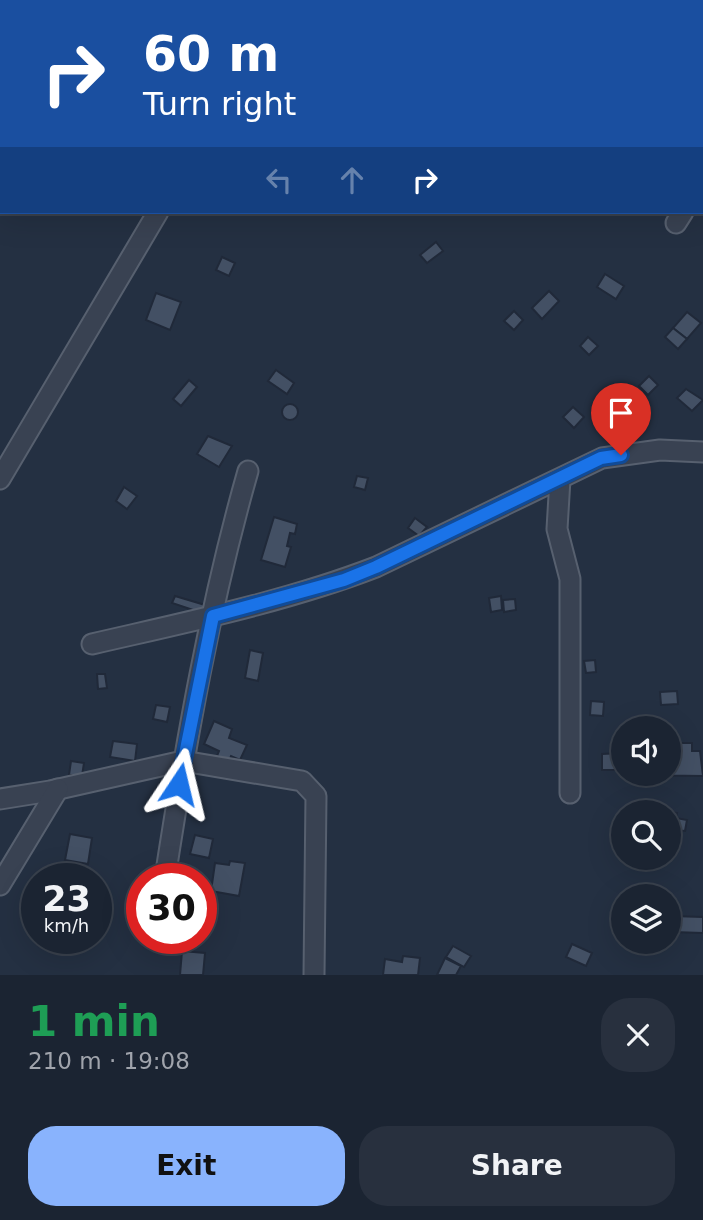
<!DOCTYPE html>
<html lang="en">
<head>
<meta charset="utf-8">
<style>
  :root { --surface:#1b2432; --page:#28303e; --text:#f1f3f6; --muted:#a0a4ac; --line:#39414d; --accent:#89b3fd }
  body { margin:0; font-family:"DejaVu Sans",sans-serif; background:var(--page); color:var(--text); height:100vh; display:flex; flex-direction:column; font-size:26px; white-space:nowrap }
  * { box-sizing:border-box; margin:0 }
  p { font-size:23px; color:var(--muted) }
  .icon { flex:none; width:38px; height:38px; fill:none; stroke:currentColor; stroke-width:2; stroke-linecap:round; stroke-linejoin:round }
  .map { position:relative; height:975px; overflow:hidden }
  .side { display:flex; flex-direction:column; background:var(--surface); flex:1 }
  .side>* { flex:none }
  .top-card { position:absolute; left:0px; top:0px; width:704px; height:214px; box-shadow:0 7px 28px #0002,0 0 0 2px var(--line); background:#1a4fa0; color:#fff; overflow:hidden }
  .fabs { position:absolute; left:611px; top:716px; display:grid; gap:14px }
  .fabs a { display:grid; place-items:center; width:70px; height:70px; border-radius:50%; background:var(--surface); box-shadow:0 7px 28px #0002,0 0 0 2px var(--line); font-size:35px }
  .speed { position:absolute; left:21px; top:863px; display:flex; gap:14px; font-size:35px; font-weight:700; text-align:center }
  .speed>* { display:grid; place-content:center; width:91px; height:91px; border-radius:50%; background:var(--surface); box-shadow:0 7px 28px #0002,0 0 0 2px var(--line); line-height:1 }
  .speed small { font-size:18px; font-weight:400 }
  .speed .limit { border:10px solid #d22; background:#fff; color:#111 }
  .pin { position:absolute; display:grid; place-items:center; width:60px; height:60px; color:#fff; margin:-72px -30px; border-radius:50% 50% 50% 0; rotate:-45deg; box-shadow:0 0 7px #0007 }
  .pin .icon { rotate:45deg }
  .me { position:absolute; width:77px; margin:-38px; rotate:10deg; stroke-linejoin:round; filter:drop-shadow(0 0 5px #0008) }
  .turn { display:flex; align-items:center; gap:24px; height:147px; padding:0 28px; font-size:32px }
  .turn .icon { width:91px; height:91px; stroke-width:2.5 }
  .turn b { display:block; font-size:49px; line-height:60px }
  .lanes { display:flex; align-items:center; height:66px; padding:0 28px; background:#0003; justify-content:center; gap:35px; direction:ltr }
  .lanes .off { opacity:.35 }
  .round { display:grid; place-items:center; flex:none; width:74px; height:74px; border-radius:28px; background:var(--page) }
  .headline { display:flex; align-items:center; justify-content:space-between; height:119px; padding:0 28px }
  h1 { font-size:42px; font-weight:800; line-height:52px; color:#1e9e55 }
  .cta { display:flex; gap:14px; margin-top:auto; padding:14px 28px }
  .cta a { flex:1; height:80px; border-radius:28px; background:var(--accent); color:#111; font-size:28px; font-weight:800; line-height:80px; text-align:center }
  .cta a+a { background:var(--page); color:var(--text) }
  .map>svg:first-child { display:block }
  .building { fill:#435064; stroke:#202939; stroke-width:2 }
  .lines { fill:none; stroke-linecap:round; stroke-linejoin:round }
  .minor-casing { stroke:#57606f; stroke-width:23 }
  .minor { stroke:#394252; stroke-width:19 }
  .route-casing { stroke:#114b97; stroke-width:18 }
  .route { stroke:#1a73e8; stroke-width:12 }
</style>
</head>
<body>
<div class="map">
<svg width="703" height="975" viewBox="0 0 703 975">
  <rect width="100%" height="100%" fill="#243042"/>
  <g class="building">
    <polygon points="436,242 443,251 427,263 420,255"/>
    <polygon points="222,257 235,263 229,276 216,270"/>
    <polygon points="605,274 624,286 616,299 597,287"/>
    <polygon points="549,291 559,301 542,319 532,308"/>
    <polygon points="156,293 181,302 170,330 146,320"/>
    <polygon points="514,311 523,320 514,330 504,321"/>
    <polygon points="687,312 701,323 687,339 673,328"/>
    <polygon points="673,328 687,339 678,349 665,337"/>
    <polygon points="588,337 598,346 589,355 580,346"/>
    <polygon points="276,370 294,383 287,394 268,381"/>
    <polygon points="649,376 658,385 648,395 639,386"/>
    <polygon points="189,380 197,387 181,406 173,399"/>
    <polygon points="686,389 703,400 692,411 677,398"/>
    <circle cx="290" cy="412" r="8"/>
    <polygon points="573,407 584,417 574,428 563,417"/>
    <polygon points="208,436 232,446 219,467 197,454"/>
    <polygon points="357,476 368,478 365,490 354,487"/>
    <polygon points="124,487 137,496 127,509 116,501"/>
    <polygon points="274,517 297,524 295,534 290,533 287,546 291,547 285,567 261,560"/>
    <polygon points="415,518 427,527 419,536 408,528"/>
    <polygon points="175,596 205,605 202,613 172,603"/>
    <polygon points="501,596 502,610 491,612 489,598"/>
    <polygon points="515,599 516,610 504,612 503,600"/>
    <polygon points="250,650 263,653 258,681 245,678"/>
    <polygon points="595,660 596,672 586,673 584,661"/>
    <polygon points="97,674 105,674 107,688 98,689"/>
    <polygon points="677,691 678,704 661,705 660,692"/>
    <polygon points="591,701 604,702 603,716 590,715"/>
    <polygon points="156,705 170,707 167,722 153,719"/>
    <polygon points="214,721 232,729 229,738 247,745 240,760 231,756 229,761 217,756 219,751 204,744"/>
    <polygon points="113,741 137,744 135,761 110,757"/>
    <polygon points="668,743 692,743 692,751 700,751 703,776 625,775 668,774"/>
    <polygon points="621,753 622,770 602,770 602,754"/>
    <polygon points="71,761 84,763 82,776 69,775"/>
    <polygon points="652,809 677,813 676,818 687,820 685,831 676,830 672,854 668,853 668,812 652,812"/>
    <polygon points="70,834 92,838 88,864 65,860"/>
    <polygon points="195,835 213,839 209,858 190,854"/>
    <polygon points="230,861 245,863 239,896 211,891 215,863 229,865"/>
    <polygon points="672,916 703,917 703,933 672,932"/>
    <polygon points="572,944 592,953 586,966 566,957"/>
    <polygon points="453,946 471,956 464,967 446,957"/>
    <polygon points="182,951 205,953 203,975 180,975"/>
    <polygon points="403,956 420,958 418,975 383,975 385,959 402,962"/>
    <polygon points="445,958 461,966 456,975 437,975"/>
  </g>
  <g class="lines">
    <g class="minor-casing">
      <g id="minor">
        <polyline points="129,0 133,2"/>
        <polyline points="283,2 283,0"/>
        <polyline points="702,180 703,178"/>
        <polyline points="676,223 683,212"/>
        <polyline points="0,479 158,212"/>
        <polyline points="560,479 557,529 570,579 570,793"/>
        <path d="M92 644C187 622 285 602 376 567L602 458 660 450 703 452"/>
        <polyline points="0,799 50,791 183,761 302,781 316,796 314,975"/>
        <path d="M165 878C186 742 210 604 248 471"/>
        <polyline points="0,885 58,789"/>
      </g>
    </g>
    <use href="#minor" class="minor"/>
  </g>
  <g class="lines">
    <g class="route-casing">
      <polyline id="route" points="179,784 213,616 344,580 376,567 601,458 621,455"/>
    </g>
    <use href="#route" class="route"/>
  </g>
</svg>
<div class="fabs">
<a><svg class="icon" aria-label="sound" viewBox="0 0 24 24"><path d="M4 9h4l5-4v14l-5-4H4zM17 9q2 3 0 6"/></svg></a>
<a><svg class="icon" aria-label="search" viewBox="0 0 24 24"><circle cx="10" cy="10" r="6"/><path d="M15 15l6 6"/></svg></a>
<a><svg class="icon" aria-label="layers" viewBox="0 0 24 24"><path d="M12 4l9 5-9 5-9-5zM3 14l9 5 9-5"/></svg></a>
</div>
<div class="speed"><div>23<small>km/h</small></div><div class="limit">30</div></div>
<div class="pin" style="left:621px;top:455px;background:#d93025"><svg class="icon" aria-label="arrive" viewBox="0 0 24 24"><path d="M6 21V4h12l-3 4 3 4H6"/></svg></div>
<svg class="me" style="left:179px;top:784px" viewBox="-20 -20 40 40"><path d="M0-17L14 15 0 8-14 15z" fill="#1a73e8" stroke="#fff" stroke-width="4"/></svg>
<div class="top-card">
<div class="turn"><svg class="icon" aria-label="right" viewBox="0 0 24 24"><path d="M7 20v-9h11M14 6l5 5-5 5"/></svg><div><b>60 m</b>Turn right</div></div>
<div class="lanes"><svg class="icon off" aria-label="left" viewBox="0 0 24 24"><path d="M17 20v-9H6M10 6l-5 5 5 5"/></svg><svg class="icon off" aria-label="ahead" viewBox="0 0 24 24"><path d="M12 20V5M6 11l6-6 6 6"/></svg><svg class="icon" aria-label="right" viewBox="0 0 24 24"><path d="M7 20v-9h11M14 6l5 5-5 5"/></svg></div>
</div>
</div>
<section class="side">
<div class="headline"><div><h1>1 min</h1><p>210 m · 19:08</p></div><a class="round"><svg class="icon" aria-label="close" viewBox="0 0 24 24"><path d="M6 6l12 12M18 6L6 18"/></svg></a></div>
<div class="cta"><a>Exit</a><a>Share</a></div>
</section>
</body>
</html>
